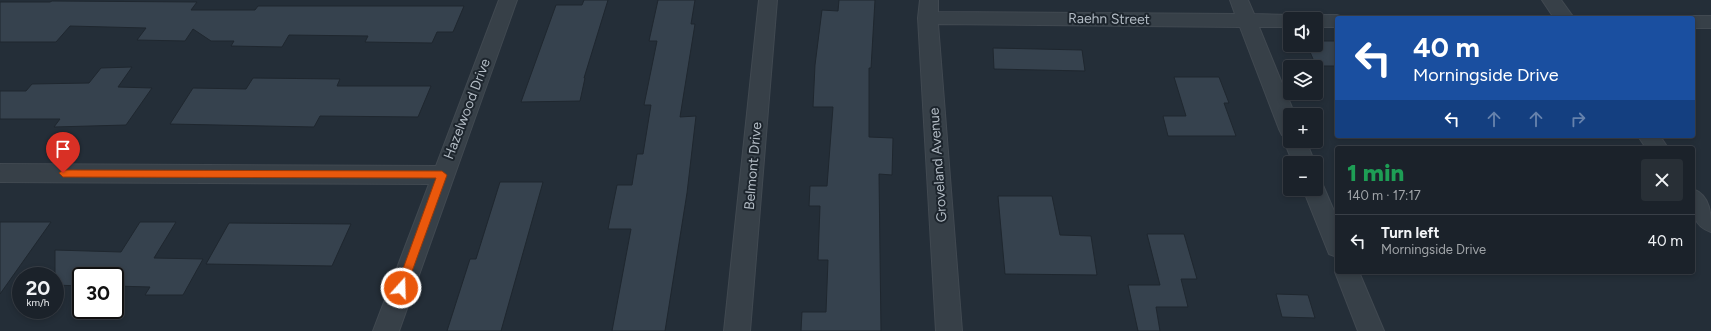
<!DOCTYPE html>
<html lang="en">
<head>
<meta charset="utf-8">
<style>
  :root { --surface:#1b222a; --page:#282f36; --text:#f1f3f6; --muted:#a0a4a8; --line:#393f47 }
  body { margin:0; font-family:Figtree,sans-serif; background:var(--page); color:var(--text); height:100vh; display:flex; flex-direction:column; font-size:15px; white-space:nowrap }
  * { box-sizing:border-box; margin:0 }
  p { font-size:13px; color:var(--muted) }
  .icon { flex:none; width:22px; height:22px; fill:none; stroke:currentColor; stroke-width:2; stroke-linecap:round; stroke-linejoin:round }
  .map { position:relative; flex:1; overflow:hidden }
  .panel { position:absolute; left:1335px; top:146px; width:360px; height:128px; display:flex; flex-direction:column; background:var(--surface); border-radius:4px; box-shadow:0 2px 6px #0003,0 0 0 1px var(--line) }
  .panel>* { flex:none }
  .hud { position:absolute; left:1335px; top:16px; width:360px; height:122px; border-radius:4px; box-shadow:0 2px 6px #0003,0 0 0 1px var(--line); background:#1a4fa0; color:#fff; overflow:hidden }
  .tools { position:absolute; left:1283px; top:12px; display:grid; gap:8px }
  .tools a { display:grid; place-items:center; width:40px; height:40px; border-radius:4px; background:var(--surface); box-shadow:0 2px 6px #0003,0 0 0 1px var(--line); font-size:20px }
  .speed { position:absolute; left:12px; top:267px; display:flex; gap:8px; font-size:20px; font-weight:700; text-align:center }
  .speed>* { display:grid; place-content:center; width:52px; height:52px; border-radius:50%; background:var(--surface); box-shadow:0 2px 6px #0003,0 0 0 1px var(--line); line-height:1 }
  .speed small { font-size:10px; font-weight:400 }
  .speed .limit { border:2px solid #111; border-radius:6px; background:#fff; color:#111 }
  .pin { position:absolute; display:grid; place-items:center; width:34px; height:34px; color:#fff; margin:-41px -17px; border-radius:50% 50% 50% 0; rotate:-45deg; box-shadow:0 0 4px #0007 }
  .pin .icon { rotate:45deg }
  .me { position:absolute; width:44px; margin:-22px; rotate:20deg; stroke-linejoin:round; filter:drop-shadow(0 0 3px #0008) }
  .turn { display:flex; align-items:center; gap:14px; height:84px; padding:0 12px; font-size:18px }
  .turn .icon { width:52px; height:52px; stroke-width:2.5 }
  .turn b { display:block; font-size:28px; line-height:34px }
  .lanes { display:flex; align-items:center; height:38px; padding:0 12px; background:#0003; justify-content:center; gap:20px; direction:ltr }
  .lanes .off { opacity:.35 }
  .round { display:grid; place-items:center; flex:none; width:42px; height:42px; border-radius:4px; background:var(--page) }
  .headline { display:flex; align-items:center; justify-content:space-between; height:68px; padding:0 12px }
  h1 { font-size:24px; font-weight:800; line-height:30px; color:#1e9e55 }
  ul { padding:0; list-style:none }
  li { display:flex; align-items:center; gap:12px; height:52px; padding:0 12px; border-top:1px solid var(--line) }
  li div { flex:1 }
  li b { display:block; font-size:15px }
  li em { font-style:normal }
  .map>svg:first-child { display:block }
  .building { fill:#36424e; stroke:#1f272f }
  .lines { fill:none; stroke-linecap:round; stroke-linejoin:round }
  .street-casing { stroke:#414951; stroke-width:2 }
  .street { fill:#374048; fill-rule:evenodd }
  .route { fill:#ea580c; stroke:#983908 }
  .labels { text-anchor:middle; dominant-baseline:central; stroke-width:4; stroke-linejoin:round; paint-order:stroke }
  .street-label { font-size:14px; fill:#b2bbc4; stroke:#1d252d }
</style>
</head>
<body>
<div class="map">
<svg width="1711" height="331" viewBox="0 0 1711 331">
  <rect width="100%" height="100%" fill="#242e38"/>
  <g class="building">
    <polygon points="584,0 608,0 584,78 585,78 580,101 521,102 556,5 582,5"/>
    <polygon points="658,0 695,0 691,24 695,24 680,117 696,116 687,193 665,331 612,331 631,229 608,229 617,185 632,185 637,154 643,154 651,105 644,105 657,41 649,41"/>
    <polygon points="839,0 875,0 871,68 869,68 869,137 893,138 892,175 879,174 881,331 801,331 802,312 826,312 828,260 818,260 820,206 809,206 810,186 827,186 833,107 813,107 815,65 822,10 838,11"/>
    <polygon points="52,1 197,2 191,10 255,10 258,6 464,6 453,32 437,32 432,43 365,42 368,36 289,35 282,47 231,46 234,41 211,41 193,29 185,41 137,40 146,28 70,26 56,42 0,42 0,2 50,2"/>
    <polygon points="1316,41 1337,41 1337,66 1316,66 1307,45 1316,45"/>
    <polygon points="993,48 1082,50 1085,71 994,69"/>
    <polygon points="132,67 118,87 152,88 126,125 54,127 60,119 0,119 0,91 26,91 32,84 89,83 101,68"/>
    <polygon points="1174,77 1219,77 1229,103 1224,103 1236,136 1168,136 1163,116 1186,116"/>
    <polygon points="253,78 340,79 337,86 431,86 418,117 320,116 314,127 170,124 193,88 246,89"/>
    <polygon points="500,182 543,182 501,331 447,331 470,259 476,259"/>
    <polygon points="998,196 1052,196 1060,235 1091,236 1097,275 1005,274"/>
    <polygon points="0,222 51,222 0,294"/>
    <polygon points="140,222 176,222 154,258 203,259 183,295 145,295 150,287 115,286 115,276 81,276 81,286 55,285 55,250 121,252"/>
    <polygon points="229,223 351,224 332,266 206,264"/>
    <polygon points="1147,234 1184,234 1197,279 1181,279 1188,307 1156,307 1160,331 1138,331 1128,285 1160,285"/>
    <polygon points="1276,294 1308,295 1315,318 1282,317"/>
  </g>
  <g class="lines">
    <g class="street-casing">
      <g id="street">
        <polygon points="499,0 517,0 399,331 373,331 429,184 0,182 0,164 436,166"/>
        <polygon points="759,0 777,0 750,331 724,331"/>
        <polygon points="920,0 938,0 938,12 1235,14 1230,0 1248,0 1254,14 1290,15 1297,16 1298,19 1290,19 1290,27 1259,27 1295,115 1290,115 1290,141 1306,141 1315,163 1293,163 1284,141 1287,136 1282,135 1279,129 1240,27 938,24 962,331 936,331 918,18"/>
        <polygon points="1542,0 1561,0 1574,18 1554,18"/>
        <polygon points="1316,15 1337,15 1345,18 1337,18 1337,27 1316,27 1316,19 1308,19 1309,16"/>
        <polygon points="1693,16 1711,16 1711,28 1693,28 1693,18 1686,18"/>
        <polygon points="1638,136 1660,136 1668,148 1646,148"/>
        <polygon points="1316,181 1322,183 1337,218 1337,257 1329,254 1303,189 1316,189"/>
        <path d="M1693 189C1711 196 1711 214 1711 232 1690 225 1693 208 1693 189Z"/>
        <polygon points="1337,268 1337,272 1359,272 1384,331 1358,331 1335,272"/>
      </g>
    </g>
    <use href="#street" class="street"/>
  </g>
  <polygon class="route" points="63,170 442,171 447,175 406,288 401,293 396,288 436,178 63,177 59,173"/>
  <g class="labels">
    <g class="street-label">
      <text transform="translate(1109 19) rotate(1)">Raehn Street</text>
      <text transform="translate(467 109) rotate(-69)">Hazelwood Drive</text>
      <text transform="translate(938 165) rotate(-94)">Groveland Avenue</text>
      <text transform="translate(753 166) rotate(-85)">Belmont Drive</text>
    </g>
  </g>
</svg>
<div class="tools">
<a><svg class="icon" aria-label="sound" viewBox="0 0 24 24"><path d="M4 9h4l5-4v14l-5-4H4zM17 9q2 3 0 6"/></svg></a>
<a><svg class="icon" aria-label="layers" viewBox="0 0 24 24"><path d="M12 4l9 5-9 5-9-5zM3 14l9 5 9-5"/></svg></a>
<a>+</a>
<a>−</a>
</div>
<div class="speed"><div>20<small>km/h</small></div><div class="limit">30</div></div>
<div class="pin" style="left:63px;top:173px;background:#d93025"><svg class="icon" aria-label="arrive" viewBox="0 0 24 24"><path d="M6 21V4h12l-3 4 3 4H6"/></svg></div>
<svg class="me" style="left:401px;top:288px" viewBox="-20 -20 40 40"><circle r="17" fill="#ea580c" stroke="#fff" stroke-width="3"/><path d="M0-11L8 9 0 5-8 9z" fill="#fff"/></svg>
<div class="hud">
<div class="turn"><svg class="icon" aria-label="left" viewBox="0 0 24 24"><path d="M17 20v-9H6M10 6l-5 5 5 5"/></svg><div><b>40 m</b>Morningside Drive</div></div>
<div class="lanes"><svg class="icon" aria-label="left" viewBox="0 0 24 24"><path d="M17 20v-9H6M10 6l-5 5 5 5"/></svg><svg class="icon off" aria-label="ahead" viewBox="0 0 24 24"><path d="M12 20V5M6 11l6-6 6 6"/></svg><svg class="icon off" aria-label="ahead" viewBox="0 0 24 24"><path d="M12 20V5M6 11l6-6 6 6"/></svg><svg class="icon off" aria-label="right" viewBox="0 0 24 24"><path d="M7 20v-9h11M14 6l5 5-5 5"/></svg></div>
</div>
<section class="panel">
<div class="headline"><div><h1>1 min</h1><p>140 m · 17:17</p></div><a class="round"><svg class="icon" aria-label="close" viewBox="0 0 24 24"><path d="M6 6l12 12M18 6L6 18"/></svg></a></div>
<ul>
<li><svg class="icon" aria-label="left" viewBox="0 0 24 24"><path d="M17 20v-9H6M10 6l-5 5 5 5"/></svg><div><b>Turn left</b><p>Morningside Drive</p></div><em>40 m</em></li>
</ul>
</section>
</div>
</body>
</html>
